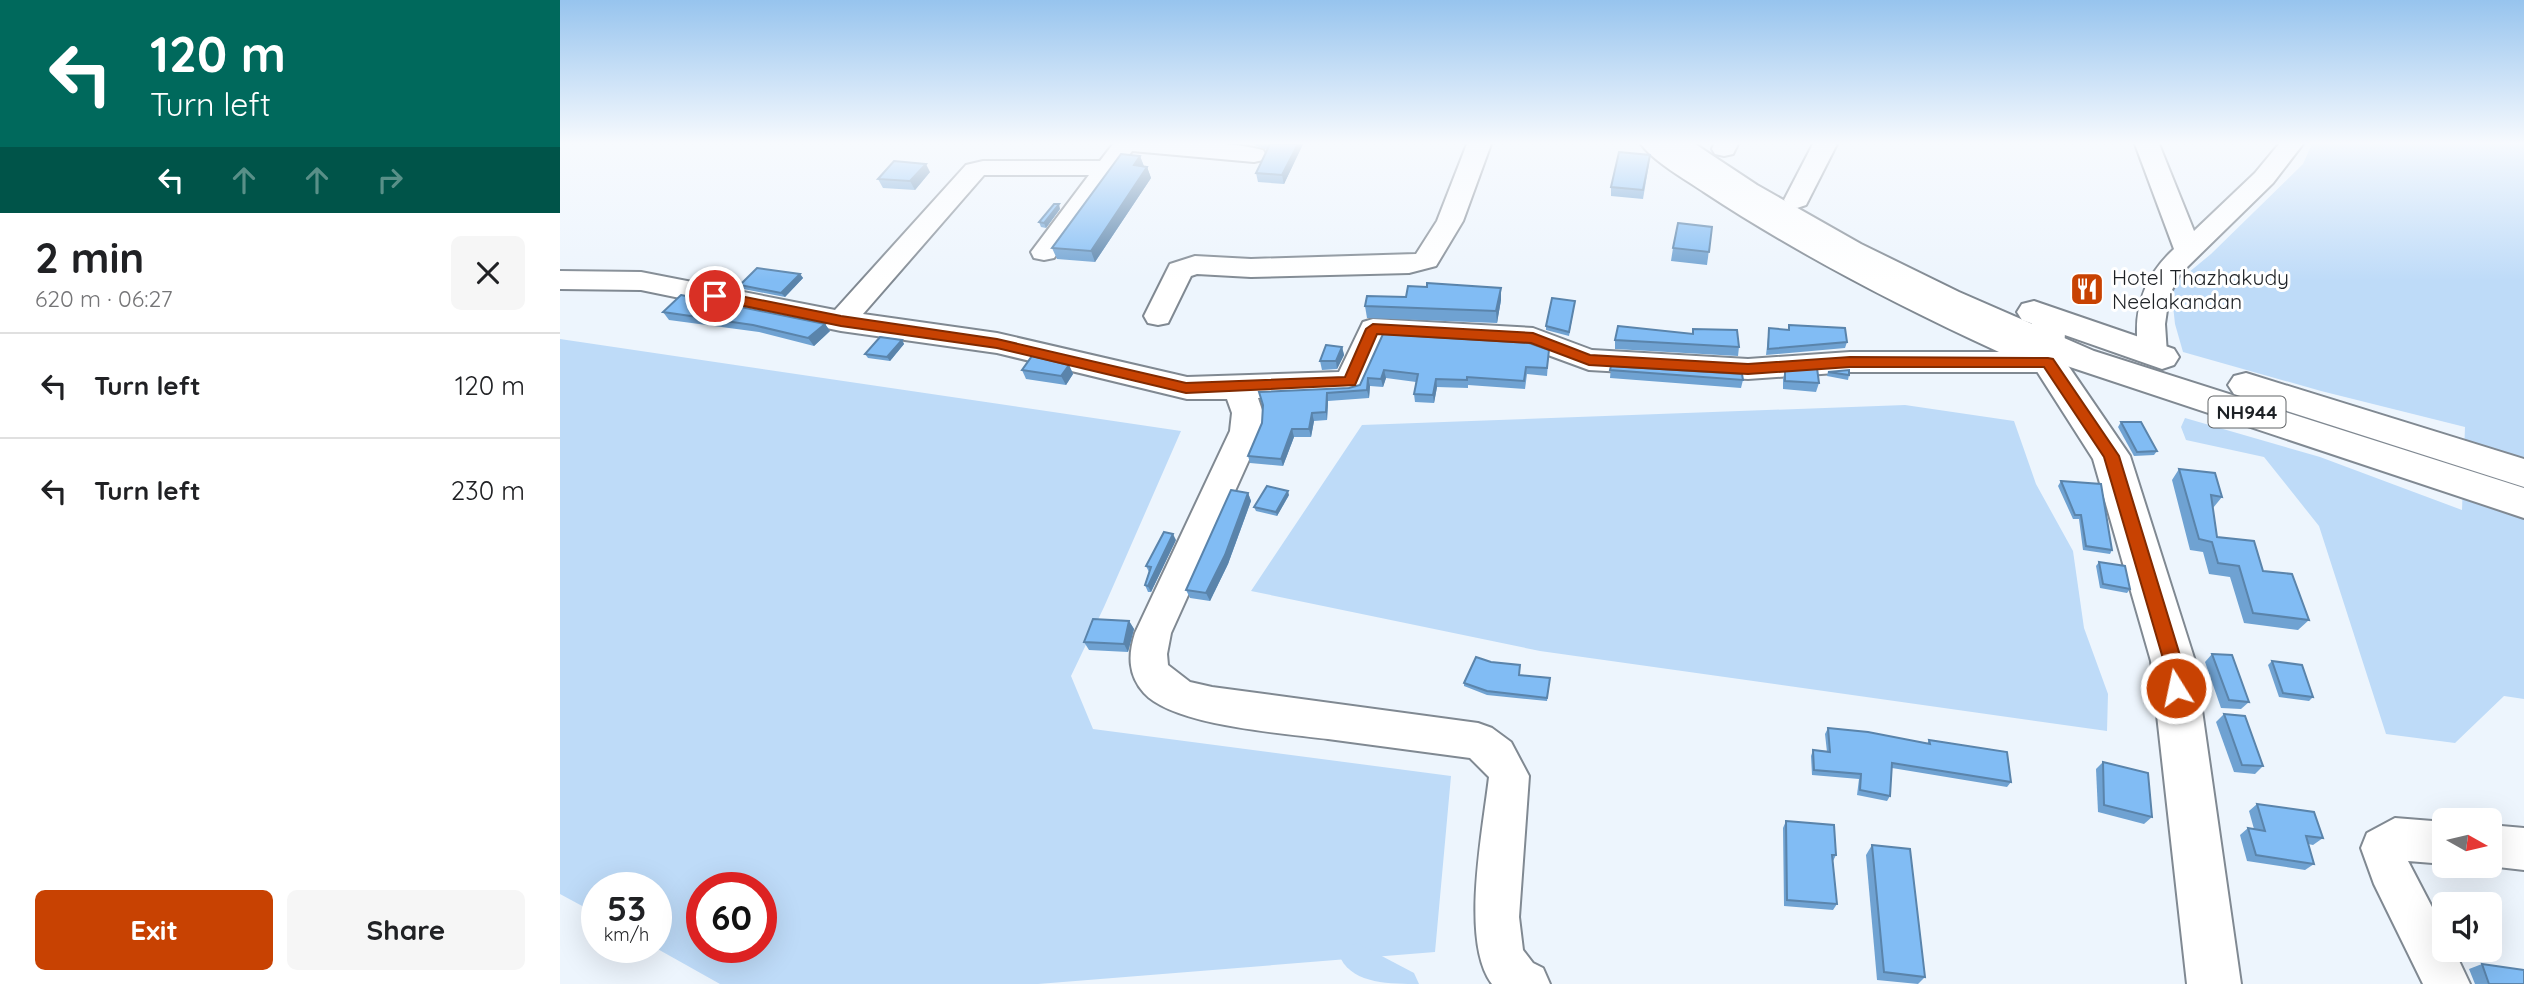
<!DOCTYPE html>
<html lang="en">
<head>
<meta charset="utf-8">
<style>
  :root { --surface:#fff; --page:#f6f6f6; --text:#202124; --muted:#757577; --line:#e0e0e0; --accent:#c84202 }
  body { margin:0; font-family:Quicksand,sans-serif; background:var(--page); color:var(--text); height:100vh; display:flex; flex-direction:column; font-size:26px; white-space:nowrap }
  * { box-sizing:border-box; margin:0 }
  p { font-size:23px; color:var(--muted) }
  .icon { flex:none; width:38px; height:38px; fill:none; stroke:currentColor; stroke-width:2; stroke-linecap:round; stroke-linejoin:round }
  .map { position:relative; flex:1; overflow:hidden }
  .panel { display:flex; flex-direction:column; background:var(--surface); width:560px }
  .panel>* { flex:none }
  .banner { background:#00695c; color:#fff; overflow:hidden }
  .needle { width:46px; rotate:98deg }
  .buttons { position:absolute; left:1872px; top:808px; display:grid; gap:14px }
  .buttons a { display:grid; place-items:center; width:70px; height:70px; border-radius:10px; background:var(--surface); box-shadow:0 7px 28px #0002; font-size:35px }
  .speed { position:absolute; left:21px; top:872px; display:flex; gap:14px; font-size:35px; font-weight:700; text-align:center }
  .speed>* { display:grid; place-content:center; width:91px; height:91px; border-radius:50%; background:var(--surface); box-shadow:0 7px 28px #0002; line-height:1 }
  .speed small { font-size:18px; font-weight:400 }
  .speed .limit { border:10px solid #d22; background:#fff; color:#111 }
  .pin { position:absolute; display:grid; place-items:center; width:60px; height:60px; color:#fff; margin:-30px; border:4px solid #fff; border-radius:50%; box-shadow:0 2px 7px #0007 }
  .me { position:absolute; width:77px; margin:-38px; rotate:350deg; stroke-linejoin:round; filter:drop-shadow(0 0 5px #0008) }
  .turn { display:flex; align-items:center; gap:24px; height:147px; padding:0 35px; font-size:32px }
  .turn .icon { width:91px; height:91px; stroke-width:2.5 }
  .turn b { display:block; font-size:49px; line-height:60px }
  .lanes { display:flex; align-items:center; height:66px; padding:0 35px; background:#0003; justify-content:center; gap:35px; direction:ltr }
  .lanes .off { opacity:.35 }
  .round { display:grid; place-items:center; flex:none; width:74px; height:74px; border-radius:10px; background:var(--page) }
  .overview { display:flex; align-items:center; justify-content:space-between; height:119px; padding:0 35px }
  h1 { font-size:42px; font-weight:800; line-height:52px }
  .cta { display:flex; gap:14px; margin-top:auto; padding:14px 35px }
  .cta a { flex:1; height:80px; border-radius:10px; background:var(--accent); color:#fff; font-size:28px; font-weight:800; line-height:80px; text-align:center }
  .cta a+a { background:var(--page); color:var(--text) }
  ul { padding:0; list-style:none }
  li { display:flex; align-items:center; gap:21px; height:105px; padding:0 35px; border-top:2px solid var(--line) }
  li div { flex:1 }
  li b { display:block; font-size:26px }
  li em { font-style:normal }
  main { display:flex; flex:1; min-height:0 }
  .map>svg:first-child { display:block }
  .water { fill:#bedbf8; fill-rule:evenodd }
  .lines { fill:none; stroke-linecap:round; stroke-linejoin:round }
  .canal { fill:#bedbf8; fill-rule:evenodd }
  .minor-casing { stroke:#808992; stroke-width:4 }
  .major-casing { stroke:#808992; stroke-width:4 }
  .highway-casing { stroke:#808992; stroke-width:4 }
  .minor { fill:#fff; fill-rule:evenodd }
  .major { fill:#fff; fill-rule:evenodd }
  .highway { fill:#fff; fill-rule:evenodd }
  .wall { fill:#6fa2d2 }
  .shaded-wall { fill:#5a84ab }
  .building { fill:#81bcf4; stroke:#5a84ab; stroke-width:2 }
  .route { fill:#c84202; stroke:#822b01; stroke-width:2 }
  .labels { text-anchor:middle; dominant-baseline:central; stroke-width:6; stroke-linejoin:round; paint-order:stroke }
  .shield { fill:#fff; stroke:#616466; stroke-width:2 }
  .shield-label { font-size:19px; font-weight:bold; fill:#1d2125 }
  .poi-label { font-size:21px; fill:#1d2125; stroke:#fff; text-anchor:start }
</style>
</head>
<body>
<main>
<section class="panel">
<div class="banner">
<div class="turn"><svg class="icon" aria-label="left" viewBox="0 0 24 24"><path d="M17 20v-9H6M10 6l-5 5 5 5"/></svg><div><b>120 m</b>Turn left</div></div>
<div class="lanes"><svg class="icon" aria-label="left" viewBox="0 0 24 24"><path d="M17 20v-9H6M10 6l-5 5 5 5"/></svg><svg class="icon off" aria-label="ahead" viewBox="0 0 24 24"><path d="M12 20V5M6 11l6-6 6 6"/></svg><svg class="icon off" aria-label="ahead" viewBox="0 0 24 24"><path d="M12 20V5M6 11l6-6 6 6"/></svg><svg class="icon off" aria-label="right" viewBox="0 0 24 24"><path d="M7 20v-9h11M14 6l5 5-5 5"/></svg></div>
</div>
<div class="overview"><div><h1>2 min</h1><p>620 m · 06:27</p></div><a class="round"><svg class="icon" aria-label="close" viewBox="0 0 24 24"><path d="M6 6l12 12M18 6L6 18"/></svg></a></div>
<ul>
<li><svg class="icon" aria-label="left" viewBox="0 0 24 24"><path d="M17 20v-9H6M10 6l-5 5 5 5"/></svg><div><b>Turn left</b></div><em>120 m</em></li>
<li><svg class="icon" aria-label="left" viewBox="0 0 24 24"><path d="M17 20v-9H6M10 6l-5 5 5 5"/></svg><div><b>Turn left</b></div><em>230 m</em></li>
</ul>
<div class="cta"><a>Exit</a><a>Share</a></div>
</section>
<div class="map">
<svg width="1964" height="984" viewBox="0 0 1964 984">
  <rect width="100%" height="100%" fill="#edf5fd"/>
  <g class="water">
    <polygon points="1752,144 1964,144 1964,699 1944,696 1895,743 1826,734 1759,526 1704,457 1626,440 1621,427 1625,418 1760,457 1902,510 1905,427 1761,391 1623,352 1615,324 1611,287 1651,254 1743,164"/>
    <path d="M0 339 621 431 544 607 511 676 533 729 891 776 875 952 478 984H160L94 947H96V887H37V914L0 894ZM142 887H201V947H142Z"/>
    <polygon points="1345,405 1454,421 1476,484 1513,551 1524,628 1548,694 1547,731 980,651 691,591 802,425"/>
  </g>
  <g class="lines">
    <path class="canal" d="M797 943 854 973 859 984C831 984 794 984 781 959L786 948Z"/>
    <g class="minor-casing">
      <g id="minor">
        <path d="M553 144C601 144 655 138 703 150L706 155 703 160 694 162 572 151 494 258 484 260 474 258 471 252 529 175H424L303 314 437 333 627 377 779 372 803 322 813 319 973 328 1032 350 1188 359 1290 352H1439C1337 305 1238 254 1144 192 1126 180 1093 161 1081 144H1108L1192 201 1288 255 1387 305 1499 355 1503 362 1499 369 1488 372H1290L1188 379 1029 370 969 348 823 339 801 390 790 393 698 398 703 413 702 431 611 633 607 654 608 665 630 682 652 687 918 723 932 728 951 742 969 776 959 917 963 950 973 963 983 968 990 984H932C900 942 923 830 929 777L910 758C863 752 815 745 768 739 723 733 614 726 584 693 568 675 568 655 575 633L670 431 672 413 667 399H627L437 353 281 331 81 290 0 289V271L81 272 275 310 406 165 423 161H540Z"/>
        <polygon points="907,144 931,144 903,221 876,266 849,273 691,277 637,274 631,276 608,323 598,325 588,323 584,316 610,264 635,256 691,259 856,254 877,221"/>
        <polygon points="1154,144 1178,144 1173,154 1164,156 1155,154 1152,149"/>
        <polygon points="1253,144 1277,144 1246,205 1237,208 1228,205 1224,200"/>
        <path d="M1575 144H1599L1634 231 1695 173 1719 144H1743L1713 183 1620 274 1609 296 1605 324 1607 354 1602 361 1592 364 1582 361C1576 352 1577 344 1577 334 1576 299 1589 272 1614 249Z"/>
        <polygon points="1835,818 1885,822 1885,864 1848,861 1885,932 1885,950 1894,950 1910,984 1863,984 1814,884 1801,848 1807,833"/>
        <polygon points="1930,825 1964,828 1964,870 1929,866"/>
      </g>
    </g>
    <g class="major-casing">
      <path id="major" d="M1489 308 1501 311C1509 324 1502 345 1505 361L1570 456 1635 661 1681 984H1627L1591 661 1533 459 1471 362C1468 345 1468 327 1477 311Z"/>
    </g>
    <g class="highway-casing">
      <g id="highway">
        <path d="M1104 144H1135L1197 185 1301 244 1399 292 1534 351 1964 488V518L1510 367C1371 309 1228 243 1108 150Z"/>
        <polygon points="1474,301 1614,349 1619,357 1614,365 1602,369 1462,320 1457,312 1462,304"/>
        <polygon points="1686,373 1964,459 1964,487 1674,394 1668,385 1674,376"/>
      </g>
    </g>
    <use href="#minor" class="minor"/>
    <use href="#major" class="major"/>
    <use href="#highway" class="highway"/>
  </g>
  <g class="wall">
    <polygon points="693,144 743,144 724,184 698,182 696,173 707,150 694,145"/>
    <polygon points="580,156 584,166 587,167 591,178 535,262 497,259 492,248"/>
    <polygon points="1089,164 1083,199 1051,196 1051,187"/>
    <polygon points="370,172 355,190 323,188 318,179"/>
    <polygon points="500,209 486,228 481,227 479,222"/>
    <polygon points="1152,227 1147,265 1111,261 1113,248"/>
    <polygon points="240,274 243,278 225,297 183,289 180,285"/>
    <polygon points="941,300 937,323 807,318 805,306"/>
    <polygon points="1015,301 1009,336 986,330 986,326"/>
    <polygon points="103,312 265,324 270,331 254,346 199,332 109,320"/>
    <polygon points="1229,325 1287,342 1285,348 1206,355 1209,328 1228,330"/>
    <polygon points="1133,329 1179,347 1178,356 1055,349 1055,340 1132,334"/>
    <polygon points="823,334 989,350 987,376 967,374 965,389 908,385 908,388 877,387 874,403 855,402 854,394 856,382 826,378 823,387 810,386 809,398 768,401 767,420 754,421 751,437 734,437 723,466 690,463 688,456 702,423 703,406 800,385"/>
    <polygon points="342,340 344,344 330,361 308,358 305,354"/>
    <polygon points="782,347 784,355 777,369 762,370 760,361"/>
    <polygon points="509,365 513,374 506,385 466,379 462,370"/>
    <polygon points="1051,366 1183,380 1181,388 1050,378"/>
    <polygon points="1225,370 1259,383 1256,392 1223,389 1223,379"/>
    <polygon points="1268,372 1289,375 1288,380 1267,376"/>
    <polygon points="1561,422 1597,451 1594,455 1574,456 1558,427"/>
    <polygon points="1619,469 1662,497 1653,508 1657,537 1703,571 1749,620 1738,630 1684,623 1670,577 1649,574 1643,552 1630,550 1612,480"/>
    <polygon points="1501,481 1552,550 1550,554 1523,550 1519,519 1513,519 1498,486"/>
    <polygon points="688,493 691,501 668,564 650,601 630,598 626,590"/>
    <polygon points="729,495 717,516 696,511 694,507"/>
    <polygon points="616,540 591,592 588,592 585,585 589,572 586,566"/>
    <polygon points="1539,562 1570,589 1567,593 1540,588 1536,566"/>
    <polygon points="569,621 574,629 568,652 529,650 524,642"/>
    <polygon points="1652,654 1689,702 1681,709 1661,708 1645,662"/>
    <polygon points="1712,661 1753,697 1749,701 1719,697 1708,665"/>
    <polygon points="931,662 960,665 960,675 990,678 987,701 927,695 904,686 904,683"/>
    <polygon points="1664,714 1703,766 1695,774 1674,772 1656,722"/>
    <polygon points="1268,728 1367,744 1369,740 1451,782 1447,787 1332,768 1330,796 1327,801 1297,795 1299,779 1252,775 1251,756 1253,750 1267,752 1265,734"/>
    <polygon points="1543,762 1592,817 1584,824 1538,812 1536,769"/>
    <polygon points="1697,804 1763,838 1753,845 1748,844 1754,864 1745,870 1687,861 1680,835 1688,828 1694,829 1689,811"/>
    <polygon points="1226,821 1276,855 1273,861 1277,904 1273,910 1224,906 1223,828"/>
    <polygon points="1312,845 1365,977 1358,984 1317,980 1306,855"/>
    <polygon points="1922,964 1964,984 1915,984 1909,969"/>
  </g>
  <g class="shaded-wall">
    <polygon points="738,144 743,144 724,184 722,175"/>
    <polygon points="580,156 584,167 574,165"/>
    <polygon points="366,164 370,172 355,190 350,181"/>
    <polygon points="587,167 591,178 535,262 531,251"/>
    <polygon points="499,204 500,209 486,228 484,223"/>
    <polygon points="240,274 243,278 225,297 221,293"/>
    <polygon points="941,288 941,300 937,323 936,311"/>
    <polygon points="265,324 270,331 254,346 248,338"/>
    <polygon points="342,340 344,344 330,361 327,357"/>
    <polygon points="782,347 784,355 777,369 776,361"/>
    <polygon points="509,365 513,374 506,385 501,376"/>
    <polygon points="824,370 826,378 823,387 821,379"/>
    <polygon points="808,378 810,386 809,398 807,390"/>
    <polygon points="876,379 877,387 874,403 873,395"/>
    <polygon points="767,393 768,401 767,420 766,412"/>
    <polygon points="752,413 754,421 751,437 749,429"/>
    <polygon points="732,429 734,437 723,466 721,459"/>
    <polygon points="728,491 729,495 717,516 716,512"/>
    <polygon points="688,493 691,501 668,564 650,601 646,593"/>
    <polygon points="613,534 616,540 591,592 588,586"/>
    <polygon points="569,621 574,629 568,652 564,644"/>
  </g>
  <g class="building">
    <polygon points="710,144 738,144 722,175 696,173"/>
    <polygon points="1059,152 1090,155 1083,190 1051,187"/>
    <polygon points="561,154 580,156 574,165 587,167 531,251 492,248"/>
    <polygon points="334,161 366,164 350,181 318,179"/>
    <polygon points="494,204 499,204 484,223 479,222"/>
    <polygon points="1118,223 1152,227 1149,252 1113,248"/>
    <polygon points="197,268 240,274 221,293 180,285"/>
    <polygon points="867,283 941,288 936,311 805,306 807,296 846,297 848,286 867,287"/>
    <polygon points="121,295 265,324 248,338 193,325 103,312"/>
    <polygon points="992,298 1015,301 1009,332 986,326"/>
    <polygon points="1229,325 1285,328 1287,342 1208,349 1209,328 1229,330"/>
    <polygon points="1058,326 1133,334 1133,329 1177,330 1179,347 1055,340"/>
    <polygon points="823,334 969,343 989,350 987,368 966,367 964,381 907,377 907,380 876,379 873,395 854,394 858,374 824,370 821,379 808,378 807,390 767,393 766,412 752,413 749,429 732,429 721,459 688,456 702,423 703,405 699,392 789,388 800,385"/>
    <polygon points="320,337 342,340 327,357 305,354"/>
    <polygon points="766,345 782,347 776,361 760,361"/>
    <polygon points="472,356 509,365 501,376 462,370"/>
    <polygon points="1051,366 1182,374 1183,380 1050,370"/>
    <polygon points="1257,368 1259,383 1225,381 1225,370"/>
    <polygon points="1289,370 1289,375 1268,372"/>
    <polygon points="1561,422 1581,422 1597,451 1577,452"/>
    <polygon points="1619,469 1655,473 1662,497 1651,495 1657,537 1694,541 1703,571 1732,574 1749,620 1693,613 1679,566 1658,563 1652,542 1639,539"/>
    <polygon points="1501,481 1541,484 1552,550 1526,546 1521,515 1515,515"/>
    <polygon points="707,486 728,491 716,512 694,507"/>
    <polygon points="671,490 688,493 665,555 646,593 626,590"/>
    <polygon points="604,532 613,534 588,586 585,585 591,567 586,566"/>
    <polygon points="1539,562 1565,566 1570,589 1543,584"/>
    <polygon points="533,619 569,621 564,644 524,642"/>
    <polygon points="1652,654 1672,655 1689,702 1669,700"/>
    <polygon points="916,657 931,662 960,665 959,675 990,678 987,698 927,691 904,683"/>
    <polygon points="1712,661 1742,665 1753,697 1723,693"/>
    <polygon points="1664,714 1685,716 1703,766 1682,765"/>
    <polygon points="1268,728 1308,732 1370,744 1369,740 1447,752 1451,782 1332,763 1330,796 1300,790 1301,774 1254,770 1253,750 1270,752"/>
    <polygon points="1543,762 1588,773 1592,817 1544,805"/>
    <polygon points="1697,804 1754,812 1763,838 1746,836 1754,864 1696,855 1688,828 1705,831"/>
    <polygon points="1226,821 1274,825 1276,855 1272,855 1277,904 1227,900"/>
    <polygon points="1312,845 1350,849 1365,977 1324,972"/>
    <polygon points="1922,964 1964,970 1964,984 1929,984"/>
  </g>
  <linearGradient id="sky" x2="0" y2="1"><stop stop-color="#97c4ee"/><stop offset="0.51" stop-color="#f7fafe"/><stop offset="1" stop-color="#f7fafe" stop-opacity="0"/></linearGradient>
  <rect width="1964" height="281" fill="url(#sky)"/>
  <polygon class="route" points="155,291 281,316 437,339 626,383 785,377 806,329 813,324 973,333 1030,355 1188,364 1290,357 1488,358 1493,359 1559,456 1622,662 1625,688 1623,694 1616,696 1610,694 1604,662 1544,457 1484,367 1290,367 1188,374 1029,365 971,343 817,334 795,385 626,393 437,348 281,326 150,299 148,296"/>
  <defs>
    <g id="restaurant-square" transform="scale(1.75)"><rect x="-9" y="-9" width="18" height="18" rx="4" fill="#c84202" stroke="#fff"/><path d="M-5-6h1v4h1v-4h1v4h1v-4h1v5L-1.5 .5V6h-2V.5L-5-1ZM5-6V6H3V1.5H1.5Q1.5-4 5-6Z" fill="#fff"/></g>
  </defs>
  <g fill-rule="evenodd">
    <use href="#restaurant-square" x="1527" y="289"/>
  </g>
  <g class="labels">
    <rect class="shield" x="1648.5" y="396.5" width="77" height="31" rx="5"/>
    <g class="shield-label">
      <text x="1687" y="412">NH944</text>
    </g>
    <g class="poi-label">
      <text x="1552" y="277">Hotel Thazhakudy<tspan x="1552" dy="24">Neelakandan</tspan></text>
    </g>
  </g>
</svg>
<div class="buttons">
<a><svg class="needle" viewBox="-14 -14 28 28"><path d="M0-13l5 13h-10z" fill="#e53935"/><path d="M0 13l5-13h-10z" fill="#757577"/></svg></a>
<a><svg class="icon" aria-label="sound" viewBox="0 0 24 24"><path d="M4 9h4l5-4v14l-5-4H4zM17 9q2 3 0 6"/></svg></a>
</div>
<div class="speed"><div>53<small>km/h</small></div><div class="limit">60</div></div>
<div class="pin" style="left:155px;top:296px;background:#d93025"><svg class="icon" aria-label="arrive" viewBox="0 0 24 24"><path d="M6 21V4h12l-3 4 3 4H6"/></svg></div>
<svg class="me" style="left:1616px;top:688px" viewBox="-20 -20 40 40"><circle r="17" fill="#c84202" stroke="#fff" stroke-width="3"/><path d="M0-11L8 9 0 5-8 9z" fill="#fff"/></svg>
</div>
</main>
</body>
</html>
